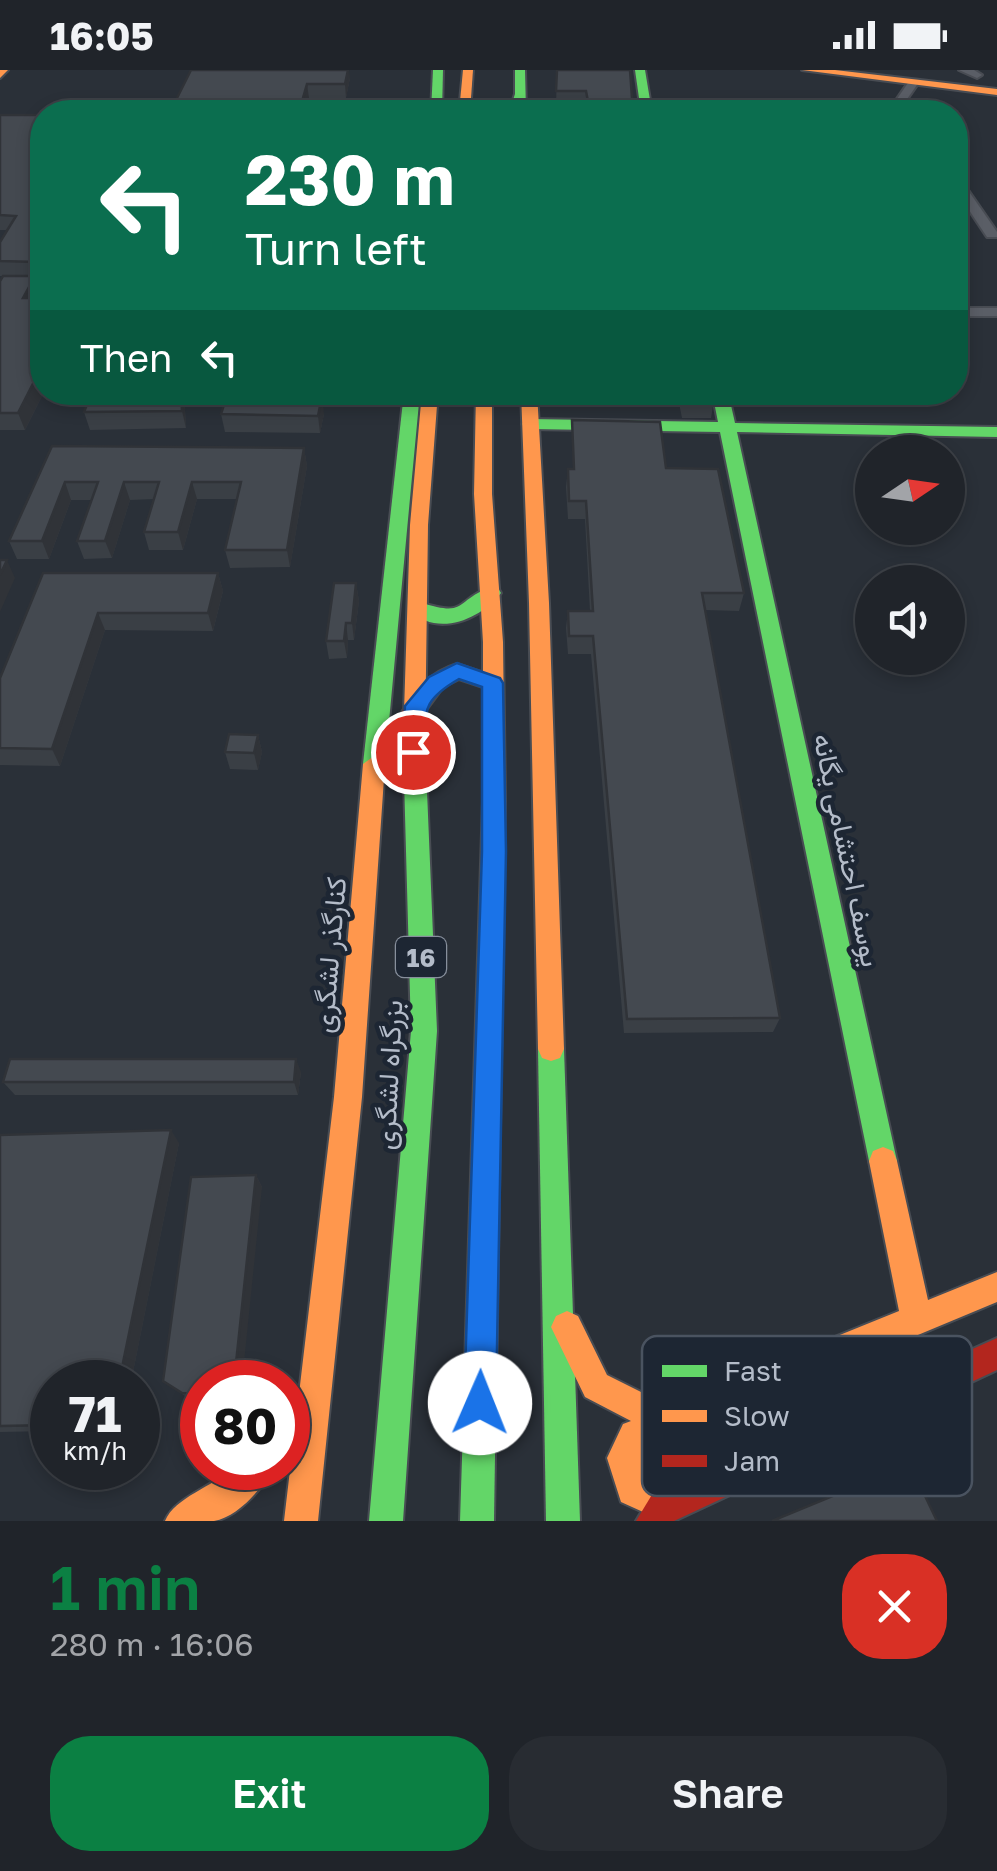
<!DOCTYPE html>
<html lang="en">
<head>
<meta charset="utf-8">
<style>
  :root { --surface:#20242a; --page:#282c32; --text:#f1f3f6; --muted:#a2a4a8; --line:#3d4147; --accent:#0b8043 }
  body { margin:0; font-family:"Golos Text",Vazirmatn,sans-serif; background:var(--page); color:var(--text); height:100vh; display:flex; flex-direction:column; font-size:38px; white-space:nowrap }
  * { box-sizing:border-box; margin:0 }
  p { font-size:32px; color:var(--muted) }
  .icon { flex:none; width:55px; height:55px; fill:none; stroke:currentColor; stroke-width:2; stroke-linecap:round; stroke-linejoin:round }
  .map { position:relative; height:1451px; overflow:hidden }
  .drawer { display:flex; flex-direction:column; background:var(--surface); flex:1 }
  .drawer>* { flex:none }
  .hud { position:absolute; left:30px; top:30px; width:938px; height:305px; border-radius:40px; box-shadow:0 5px 15px #0003,0 0 0 2px var(--line); background:#0b6e4f; color:#fff; overflow:hidden }
  .needle { width:65px; rotate:77deg }
  .tools { position:absolute; left:855px; top:365px; display:grid; gap:20px }
  .tools a { display:grid; place-items:center; width:110px; height:110px; border-radius:50%; background:var(--surface); box-shadow:0 5px 15px #0003,0 0 0 2px var(--line); font-size:50px }
  .speed { position:absolute; left:30px; top:1290px; display:flex; gap:20px; font-size:50px; font-weight:700; text-align:center }
  .speed>* { display:grid; place-content:center; width:130px; height:130px; border-radius:50%; background:var(--surface); box-shadow:0 5px 15px #0003,0 0 0 2px var(--line); line-height:1 }
  .speed small { font-size:25px; font-weight:400 }
  .speed .limit { border:15px solid #d22; background:#fff; color:#111 }
  .pin { position:absolute; display:grid; place-items:center; width:85px; height:85px; color:#fff; margin:-42px; border:5px solid #fff; border-radius:50%; box-shadow:0 2px 10px #0007 }
  .me { position:absolute; width:110px; margin:-55px; rotate:1deg; stroke-linejoin:round; filter:drop-shadow(0 0 8px #0008) }
  .turn { display:flex; align-items:center; gap:35px; height:210px; padding:0 50px; font-size:45px }
  .turn .icon { width:130px; height:130px; stroke-width:2.5 }
  .turn b { display:block; font-size:70px; line-height:85px }
  .then { display:flex; align-items:center; height:95px; padding:0 50px; background:#0003; gap:20px; font-size:38px }
  .round { display:grid; place-items:center; flex:none; width:105px; height:105px; border-radius:40px; background:var(--page) }
  .headline { display:flex; align-items:center; justify-content:space-between; height:170px; padding:0 50px }
  h1 { font-size:60px; font-weight:600; line-height:75px; color:var(--accent) }
  .action { display:flex; gap:20px; margin-top:auto; padding:20px 50px }
  .action a { flex:1; height:115px; border-radius:40px; background:var(--accent); color:#fff; font-size:40px; font-weight:600; line-height:115px; text-align:center }
  .action a+a { background:var(--page); color:var(--text) }
  .status { display:flex; justify-content:space-between; align-items:center; height:70px; padding:0 50px; background:var(--surface); direction:ltr }
  .status svg { height:28px; fill:currentColor }
  .map>svg:first-child { display:block }
  .lines { fill:none; stroke-linecap:round; stroke-linejoin:round }
  .street-casing { stroke:#484c53; stroke-width:4 }
  .fast-casing { stroke:#484c53; stroke-width:4 }
  .slow-casing { stroke:#484c53; stroke-width:4 }
  .jam-casing { stroke:#484c53; stroke-width:4 }
  .street { fill:#5a5e66; fill-rule:evenodd }
  .fast { fill:#63d668; fill-rule:evenodd }
  .slow { fill:#ff974d; fill-rule:evenodd }
  .jam { fill:#b3261e; fill-rule:evenodd }
  .wall { fill:#3a3f45 }
  .shaded-wall { fill:#303338 }
  .building { fill:#444950; stroke:#303338; stroke-width:2.5 }
  .route { fill:#1a73e8; stroke:#114b97; stroke-width:2.5 }
  .labels { text-anchor:middle; dominant-baseline:central; stroke-width:9; stroke-linejoin:round; paint-order:stroke }
  .shield { fill:#1d2633; stroke:#878f9c; stroke-width:2.5 }
  .shield-label { font-size:25px; font-weight:bold; fill:#b4bcc9 }
  .street-label { font-size:28px; fill:#b4bcc9; stroke:#1d2633 }
  .key { fill:#1d2633; stroke:#4a5360; stroke-width:2.5 }
  .key-label { font-size:28px; fill:#b4bcc9 }
</style>
</head>
<body>
<div class="status"><b>16:05</b><svg viewBox="0 0 49 12"><path d="M0 12V9h3v3zM5 12V6h3v6zM10 12V3h3v9zM15 12V0h3v12zM26 1h20v11H26zM47 4h2v5h-2z"/></svg></div>
<div class="map">
<svg width="997" height="1451" viewBox="0 0 997 1451">
  <rect width="100%" height="100%" fill="#2a3038"/>
  <g class="lines">
    <g class="street-casing">
      <g id="street">
        <polygon points="959,0 974,0 982,5 977,8"/>
        <polygon points="910,10 919,12 898,42 888,42"/>
        <polygon points="955,113 963,113 997,162 997,167 987,167 955,119"/>
        <rect x="955" y="238" width="42" height="8"/>
      </g>
    </g>
    <g class="fast-casing">
      <g id="fast">
        <polygon points="433,0 443,0 442,42 431,42"/>
        <polygon points="515,0 525,0 526,42 509,42 515,24"/>
        <polygon points="635,0 645,0 652,42 641,42"/>
        <polygon points="404,322 420,322 385,694 374,702 363,694"/>
        <polygon points="712,322 728,322 735,353 997,357 997,367 737,362 897,1091 893,1101 883,1105 873,1101 869,1091 720,362 530,359 522,354 530,349 718,352"/>
        <path d="M491 517 498 518 501 523C480 550 436 568 409 539L419 532C469 548 453 531 491 517Z"/>
        <polygon points="414,665 425,673 437,961 403,1451 369,1451 411,961 403,673"/>
        <polygon points="494,722 502,725 505,731 494,1451 460,1451 483,731 486,725"/>
        <polygon points="551,967 560,970 564,979 580,1451 546,1451 538,979 542,970"/>
      </g>
    </g>
    <g class="slow-casing">
      <g id="slow">
        <polygon points="0,0 8,0 0,8"/>
        <polygon points="463,0 473,0 470,42 459,42"/>
        <polygon points="802,0 835,0 997,19 997,25"/>
        <polygon points="422,322 438,322 428,455 425,673 414,681 403,673 410,455"/>
        <polygon points="476,322 492,322 492,424 503,572 505,731 502,737 486,737 483,731 483,572 474,424"/>
        <polygon points="521,322 537,322 549,533 564,979 560,988 551,991 542,988 538,979 529,533"/>
        <polygon points="374,686 385,694 362,1027 318,1451 284,1451 334,1027 363,694"/>
        <polygon points="883,1077 893,1081 897,1091 928,1230 997,1202 997,1232 647,1378 641,1389 647,1409 677,1423 682,1435 677,1447 663,1451 621,1432 607,1388 623,1354 631,1351 585,1327 551,1257 556,1246 567,1241 578,1246 607,1305 667,1335 899,1241 869,1091 873,1081"/>
        <path d="M232 1398H272C263 1419 237 1447 214 1451 199 1451 180 1451 165 1451 175 1427 213 1417 232 1398Z"/>
      </g>
    </g>
    <g class="jam-casing">
      <g id="jam">
        <path d="M457 594 499 608 502 613 492 620 459 609 443 617 420 648H406L402 642C416 619 431 602 457 594Z"/>
        <polygon points="997,1268 997,1300 674,1451 636,1451 653,1423"/>
      </g>
    </g>
    <use href="#street" class="street"/>
    <use href="#fast" class="fast"/>
    <use href="#slow" class="slow"/>
    <use href="#jam" class="jam"/>
  </g>
  <g class="wall">
    <polygon points="191,0 350,8 346,28 309,28 305,42 170,42"/>
    <polygon points="557,0 633,42 586,42 585,37 556,36"/>
    <polygon points="0,45 42,45 42,208 35,207 41,223 38,228 42,322 44,322 25,360 0,360 0,211 3,206 0,206 0,172 7,160 0,160"/>
    <polygon points="85,322 184,322 186,358 90,360 84,342 88,332"/>
    <polygon points="712,322 714,330 711,348 682,348 677,323 574,323"/>
    <polygon points="221,344 324,344 320,363 225,362"/>
    <polygon points="572,350 666,398 744,523 739,541 705,540 780,948 773,962 624,963 591,584 568,584 566,558 568,541 590,541 585,449 568,449 566,417 568,399 573,399"/>
    <polygon points="52,376 304,378 307,396 290,497 230,498 225,480 237,429 197,429 183,480 149,480 144,462 154,429 130,430 112,488 84,489 77,471 92,430 71,430 49,489 17,489 9,471"/>
    <polygon points="43,503 218,503 223,521 213,561 105,560 60,696 0,695 0,608"/>
    <polygon points="356,513 359,531 354,570 348,570 347,588 329,589 326,571"/>
    <polygon points="258,665 262,682 258,700 230,699 225,682"/>
    <polygon points="301,1002 298,1025 15,1025 3,1012"/>
    <polygon points="0,1065 179,1073 131,1312 52,1312 52,1361 0,1362"/>
    <polygon points="256,1105 262,1117 202,1312 202,1331 191,1330 163,1311"/>
  </g>
  <g class="shaded-wall">
    <polygon points="348,0 349,0 350,8 346,28 345,14"/>
    <polygon points="307,14 309,28 305,42 299,42"/>
    <polygon points="35,206 41,223 29,245 23,228"/>
    <polygon points="42,296 42,322 44,322 25,360 18,343"/>
    <polygon points="181,322 184,322 186,358 182,341"/>
    <polygon points="322,326 324,344 320,363 318,346"/>
    <polygon points="304,378 307,396 290,497 287,480"/>
    <polygon points="65,412 71,430 49,489 42,471"/>
    <polygon points="124,412 130,430 112,488 105,471"/>
    <polygon points="192,412 197,429 183,480 178,462"/>
    <polygon points="7,490 15,508 0,542 0,505"/>
    <polygon points="218,503 223,521 213,561 208,543"/>
    <polygon points="356,513 359,531 354,570 352,553"/>
    <polygon points="98,543 105,560 60,696 52,679"/>
    <polygon points="346,553 348,570 347,588 344,571"/>
    <polygon points="258,665 262,682 258,700 254,683"/>
    <polygon points="296,989 301,1002 298,1025 294,1012"/>
    <polygon points="171,1060 179,1073 131,1312 119,1312"/>
    <polygon points="256,1105 262,1117 242,1312 234,1312"/>
  </g>
  <g class="building">
    <polygon points="191,0 348,0 345,14 307,14 299,42 170,42"/>
    <polygon points="557,0 630,0 633,42 590,42 586,21 556,21"/>
    <polygon points="0,45 42,45 42,195 41,198 37,192 0,191 0,172 16,146 0,145"/>
    <polygon points="3,206 35,206 23,228 42,228 42,296 18,343 0,343 0,211"/>
    <polygon points="92,322 181,322 182,341 84,342"/>
    <polygon points="683,322 712,322 714,330 685,331"/>
    <polygon points="227,325 322,326 318,346 221,344"/>
    <polygon points="572,350 660,352 666,398 718,399 744,523 702,523 780,948 627,949 593,566 569,566 568,541 593,541 586,431 569,431 568,399 574,399"/>
    <polygon points="52,376 304,378 287,480 225,480 241,412 192,412 178,462 144,462 159,412 124,412 105,471 77,471 98,412 65,412 42,471 9,471"/>
    <polygon points="0,490 7,490 0,505"/>
    <polygon points="43,503 218,503 208,543 98,543 52,679 0,678 0,608"/>
    <polygon points="334,513 356,513 352,553 346,553 344,571 326,571"/>
    <polygon points="229,664 258,665 254,683 225,682"/>
    <polygon points="10,989 296,989 294,1012 3,1012"/>
    <polygon points="171,1060 119,1312 52,1312 52,1355 0,1356 0,1065"/>
    <polygon points="256,1105 234,1312 202,1312 202,1324 182,1323 163,1311 191,1107"/>
    <polygon points="898,1399 905,1414 917,1409 937,1451 772,1451"/>
  </g>
  <path class="route" d="M457 593 500 608 503 613 506 781 496 1333 492 1344 480 1349 468 1344 464 1333 482 781V617L459 609C407 639 436 651 421 687L413 690 402 682 405 636 429 607Z"/>
  <g class="labels">
    <rect class="shield" x="396" y="867" width="50" height="40" rx="8"/>
    <g class="shield-label">
      <text x="421" y="887">16</text>
    </g>
    <g class="street-label">
      <text transform="translate(848 780) rotate(78)">یوسف احتشامی یگانه</text>
      <text transform="translate(329 885) rotate(-85)">کنارگذر لشگری</text>
      <text transform="translate(388 1005) rotate(-87)">بزرگراه لشگری</text>
    </g>
  </g>
  <rect x="642" y="1266" width="330" height="160" rx="15" class="key"/>
  <rect x="662" y="1295" width="45" height="12" fill="#63d668"/>
  <rect x="662" y="1340" width="45" height="12" fill="#ff974d"/>
  <rect x="662" y="1385" width="45" height="12" fill="#b3261e"/>
  <g class="key-label">
    <text x="724" y="1311">Fast</text>
    <text x="724" y="1356">Slow</text>
    <text x="724" y="1401">Jam</text>
  </g>
</svg>
<div class="tools">
<a><svg class="needle" viewBox="-14 -14 28 28"><path d="M0-13l5 13h-10z" fill="#e53935"/><path d="M0 13l5-13h-10z" fill="#a2a4a8"/></svg></a>
<a><svg class="icon" aria-label="sound" viewBox="0 0 24 24"><path d="M4 9h4l5-4v14l-5-4H4zM17 9q2 3 0 6"/></svg></a>
</div>
<div class="speed"><div>71<small>km/h</small></div><div class="limit">80</div></div>
<div class="pin" style="left:413px;top:682px;background:#d93025"><svg class="icon" aria-label="arrive" viewBox="0 0 24 24"><path d="M6 21V4h12l-3 4 3 4H6"/></svg></div>
<svg class="me" style="left:480px;top:1333px" viewBox="-20 -20 40 40"><circle r="19" fill="#fff"/><path d="M0-13L10 11 0 6-10 11z" fill="#1a73e8"/></svg>
<div class="hud">
<div class="turn"><svg class="icon" aria-label="left" viewBox="0 0 24 24"><path d="M17 20v-9H6M10 6l-5 5 5 5"/></svg><div><b>230 m</b>Turn left</div></div>
<div class="then">Then<svg class="icon" aria-label="left" viewBox="0 0 24 24"><path d="M17 20v-9H6M10 6l-5 5 5 5"/></svg></div>
</div>
</div>
<section class="drawer">
<div class="headline"><div><h1>1 min</h1><p>280 m · 16:06</p></div><a class="round" style="background:#d93025;color:#fff"><svg class="icon" aria-label="close" viewBox="0 0 24 24"><path d="M6 6l12 12M18 6L6 18"/></svg></a></div>
<div class="action"><a>Exit</a><a>Share</a></div>
</section>
</body>
</html>
